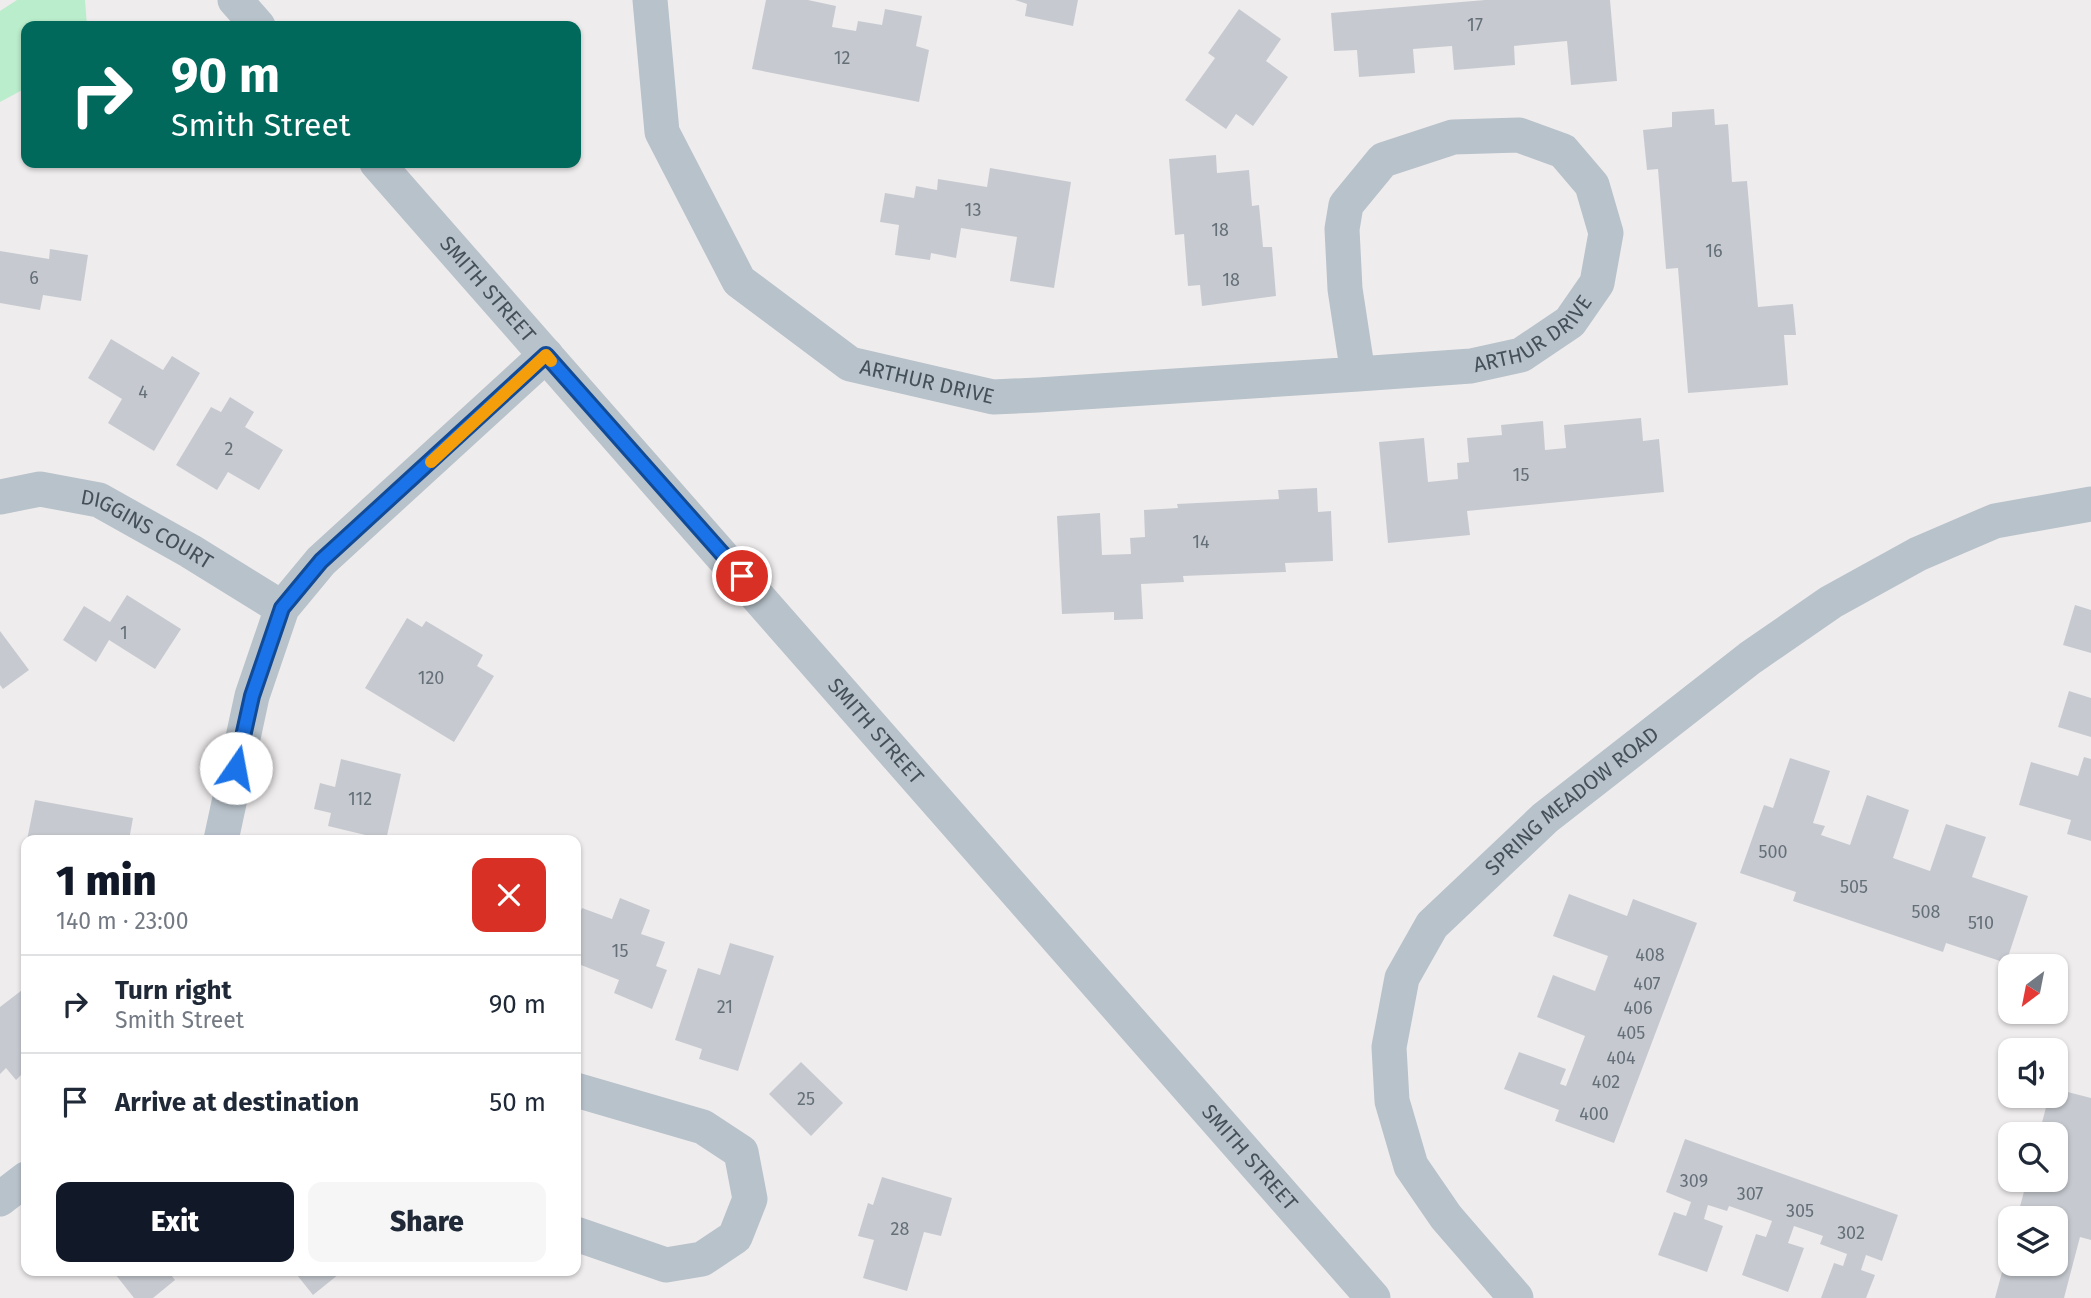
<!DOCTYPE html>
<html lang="en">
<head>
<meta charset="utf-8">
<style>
  :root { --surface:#fff; --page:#f6f6f7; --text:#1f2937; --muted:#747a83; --line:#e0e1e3; --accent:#111827 }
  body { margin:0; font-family:"Fira Sans",sans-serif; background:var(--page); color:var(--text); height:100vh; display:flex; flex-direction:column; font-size:26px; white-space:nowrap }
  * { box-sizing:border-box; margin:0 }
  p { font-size:23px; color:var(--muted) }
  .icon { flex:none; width:38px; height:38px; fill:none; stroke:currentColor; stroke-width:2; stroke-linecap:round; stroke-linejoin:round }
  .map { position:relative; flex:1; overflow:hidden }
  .details { position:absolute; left:21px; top:835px; width:560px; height:441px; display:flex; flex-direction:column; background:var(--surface); border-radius:14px; box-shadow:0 2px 5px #0004 }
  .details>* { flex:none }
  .top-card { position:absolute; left:21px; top:21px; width:560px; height:147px; border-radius:14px; box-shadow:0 2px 5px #0004; background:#00695c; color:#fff; overflow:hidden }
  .needle { width:46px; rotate:212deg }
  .buttons { position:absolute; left:1998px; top:954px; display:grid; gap:14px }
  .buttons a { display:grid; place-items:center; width:70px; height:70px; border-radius:14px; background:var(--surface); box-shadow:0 2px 5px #0004; font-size:35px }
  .pin { position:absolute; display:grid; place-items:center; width:60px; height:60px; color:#fff; margin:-30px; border:4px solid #fff; border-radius:50%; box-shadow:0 2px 7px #0007 }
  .me { position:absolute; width:77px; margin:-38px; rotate:12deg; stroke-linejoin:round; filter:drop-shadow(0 0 5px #0008) }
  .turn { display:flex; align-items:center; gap:24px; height:147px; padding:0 35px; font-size:32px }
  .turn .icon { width:91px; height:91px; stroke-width:2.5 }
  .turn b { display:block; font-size:49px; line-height:60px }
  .round { display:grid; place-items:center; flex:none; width:74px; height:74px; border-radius:14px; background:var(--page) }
  .overview { display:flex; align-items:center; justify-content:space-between; height:119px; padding:0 35px }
  h1 { font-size:42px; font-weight:800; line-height:52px; color:var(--accent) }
  .button { display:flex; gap:14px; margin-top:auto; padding:14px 35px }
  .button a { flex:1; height:80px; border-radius:14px; background:var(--accent); color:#fff; font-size:28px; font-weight:800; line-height:80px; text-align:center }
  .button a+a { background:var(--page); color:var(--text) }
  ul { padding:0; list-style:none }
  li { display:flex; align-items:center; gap:21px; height:98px; padding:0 35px; border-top:2px solid var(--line) }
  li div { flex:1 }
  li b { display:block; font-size:26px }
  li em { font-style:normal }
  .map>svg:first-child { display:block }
  .green { fill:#baedcc }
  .building { fill:#c6cad0 }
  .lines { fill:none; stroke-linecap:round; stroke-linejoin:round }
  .minor { stroke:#b8c2ca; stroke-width:35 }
  .route-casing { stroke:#114b97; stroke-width:18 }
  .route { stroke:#1a73e8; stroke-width:12 }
  .slow { stroke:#f59e0b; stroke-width:12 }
  .labels { text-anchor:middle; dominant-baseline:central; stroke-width:5; stroke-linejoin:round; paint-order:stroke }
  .number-label { font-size:18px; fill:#656f78 }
  .street-label { font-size:21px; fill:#45515a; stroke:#fff }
</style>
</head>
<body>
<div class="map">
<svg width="2091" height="1298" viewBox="0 0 2091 1298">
  <rect width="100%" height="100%" fill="#efeced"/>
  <polygon class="green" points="17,0 85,0 87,26 26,26 26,88 0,102 0,11"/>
  <g class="building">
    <polygon points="766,0 808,0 836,6 832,27 856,31 858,21 882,25 885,9 922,16 916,46 929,50 919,102 752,69"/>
    <polygon points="1015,0 1078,0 1073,26 1025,16 1027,4"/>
    <polygon points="1485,0 1610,0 1617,81 1571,85 1567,41 1514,46 1515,65 1454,70 1452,46 1413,49 1415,73 1359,77 1357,50 1334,51 1331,13"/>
    <polygon points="1239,9 1281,39 1266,61 1288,77 1253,126 1236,114 1226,129 1185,100 1215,58 1208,53"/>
    <polygon points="1714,109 1715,125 1728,124 1732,182 1747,181 1758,307 1793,304 1796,335 1784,335 1788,385 1688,393 1678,268 1666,269 1658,169 1647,170 1643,130 1672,127 1672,112"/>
    <polygon points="1216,155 1217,173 1249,170 1252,206 1259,205 1263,247 1272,247 1276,296 1202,306 1200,285 1188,286 1184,234 1175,235 1169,159"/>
    <polygon points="990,168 1071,182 1054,288 1010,281 1017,237 961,228 956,258 931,253 930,260 895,255 899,225 880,222 885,193 914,198 916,186 937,190 938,179 987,187"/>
    <polygon points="50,249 88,255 81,301 43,295 40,310 0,303 0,251 49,259"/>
    <polygon points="111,339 163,370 172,356 200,373 154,451 108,423 122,399 88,378"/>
    <polygon points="230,397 254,412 245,427 283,450 259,490 228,472 217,490 176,465 211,407 221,412"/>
    <polygon points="1641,418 1643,441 1659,439 1664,492 1467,511 1470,535 1388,543 1379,442 1424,438 1428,482 1458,479 1457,463 1469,462 1467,438 1502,435 1501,425 1543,421 1545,450 1566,448 1564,425"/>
    <polygon points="1317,488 1318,512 1331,511 1333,561 1285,563 1286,572 1183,576 1184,582 1141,584 1143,619 1114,620 1114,612 1062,614 1057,516 1100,513 1102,555 1131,554 1130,538 1145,537 1144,510 1178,508 1177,504 1279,499 1278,490"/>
    <polygon points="127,595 181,629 155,669 109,640 96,662 63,640 84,606 110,622"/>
    <polygon points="2075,605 2091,610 2091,653 2063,645"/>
    <polygon points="407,618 422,627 426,621 483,655 477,666 494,676 454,742 365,688"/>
    <polygon points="0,631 29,670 3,689 0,685"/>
    <polygon points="2069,691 2091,698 2091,737 2058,727"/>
    <polygon points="2084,757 2091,759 2091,841 2067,834 2071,820 2019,805 2031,762 2078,776"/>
    <polygon points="1790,758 1830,771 1813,823 1825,826 1821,835 1850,845 1867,795 1909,810 1893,858 1930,871 1946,824 1986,837 1972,877 2028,896 2006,963 1946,943 1943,952 1793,901 1796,892 1740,873 1764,805 1773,808"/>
    <polygon points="341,759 401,774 386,840 328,826 331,813 314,809 320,783 335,787"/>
    <polygon points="35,800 133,818 129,840 27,840"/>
    <polygon points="1569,894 1627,916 1633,899 1697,923 1614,1143 1555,1121 1559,1110 1504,1089 1519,1052 1566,1069 1560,1084 1566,1086 1585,1036 1537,1017 1553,975 1595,991 1608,956 1553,936"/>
    <polygon points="620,898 650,910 641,934 665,942 656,966 667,970 652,1009 614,993 619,980 576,963 576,924 582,908 612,919"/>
    <polygon points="730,943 774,956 738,1071 699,1059 702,1049 675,1040 698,968 720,975"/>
    <polygon points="26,987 26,1070 16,1080 6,1068 0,1074 0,1007"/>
    <polygon points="801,1062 843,1103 811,1136 769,1094"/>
    <polygon points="2056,1089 2091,1098 2091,1240 2080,1237 2064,1298 1995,1298 2010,1243 2011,1264 2056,1264 2056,1218 2017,1218 2027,1180 2056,1180 2056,1134 2039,1134 2049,1096 2056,1096"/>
    <polygon points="1685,1139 1898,1215 1882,1261 1866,1255 1861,1270 1875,1275 1866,1298 1821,1298 1834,1263 1843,1266 1847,1254 1820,1244 1823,1236 1794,1226 1788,1243 1804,1248 1788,1292 1742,1275 1756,1234 1766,1237 1772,1221 1729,1206 1727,1211 1708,1205 1704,1219 1723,1226 1707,1272 1658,1255 1674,1212 1686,1216 1691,1202 1666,1192"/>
    <polygon points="882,1177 952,1198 941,1236 924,1232 907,1291 863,1278 874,1240 858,1236 868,1203 873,1205"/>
    <polygon points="112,1270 167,1270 175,1280 153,1298 134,1298"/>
    <polygon points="293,1270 344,1270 313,1295"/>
  </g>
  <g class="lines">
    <g class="minor">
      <polyline points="235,0 258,26"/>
      <path id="s1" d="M650 0 662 132 739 281 850 364 993 397 1038 395 1358 374 1471 366 1521 355 1570 322 1597 283 1606 233 1592 185 1563 151 1519 135 1453 137 1383 160 1346 205 1342 229 1345 289 1358 374"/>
      <path id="s2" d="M377 163 1373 1298"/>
      <path id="s3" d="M0 497 40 489 99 500 190 551 282 608"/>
      <polyline points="221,840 252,696 282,608 321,561 546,355"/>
      <polyline points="576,1090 703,1127 741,1152 750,1199 735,1237 702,1259 666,1265 576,1234"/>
      <polyline points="0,1199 26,1179"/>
      <path id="s4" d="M1516 1298 1446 1217 1411 1166 1392 1101 1389 1047 1402 978 1432 925 1545 818 1750 658 1831 602 1918 554 1995 521 2091 504"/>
    </g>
  </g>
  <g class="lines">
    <g class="route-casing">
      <polyline id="route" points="236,768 252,696 282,608 321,561 546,355 742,576"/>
    </g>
    <use href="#route" class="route"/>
    <polyline class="slow" points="431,462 546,355 551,361"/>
  </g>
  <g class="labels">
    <g class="number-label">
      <text x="1475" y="25">17</text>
      <text x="842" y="58">12</text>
      <text x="973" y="210">13</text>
      <text x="1220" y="230">18</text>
      <text x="1714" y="251">16</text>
      <text x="34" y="278">6</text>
      <text x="1231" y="280">18</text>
      <text x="143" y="392">4</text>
      <text x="229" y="449">2</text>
      <text x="1521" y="475">15</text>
      <text x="1201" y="542">14</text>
      <text x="124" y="633">1</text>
      <text x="431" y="678">120</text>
      <text x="360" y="799">112</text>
      <text x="1773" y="852">500</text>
      <text x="1854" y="887">505</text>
      <text x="1926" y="912">508</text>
      <text x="1981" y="923">510</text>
      <text x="620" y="951">15</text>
      <text x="1650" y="955">408</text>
      <text x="1647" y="984">407</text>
      <text x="725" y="1007">21</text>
      <text x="1638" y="1008">406</text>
      <text x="1631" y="1033">405</text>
      <text x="1621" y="1058">404</text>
      <text x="1606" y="1082">402</text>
      <text x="806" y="1099">25</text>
      <text x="1594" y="1114">400</text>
      <text x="1694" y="1181">309</text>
      <text x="1750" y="1194">307</text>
      <text x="1800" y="1211">305</text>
      <text x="900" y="1229">28</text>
      <text x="1851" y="1233">302</text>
    </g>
    <g class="street-label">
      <text stroke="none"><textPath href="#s2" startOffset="168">SMITH STREET</textPath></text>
      <text stroke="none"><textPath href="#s1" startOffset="1136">ARTHUR DRIVE</textPath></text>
      <text stroke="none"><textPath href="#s1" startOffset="518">ARTHUR DRIVE</textPath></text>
      <text stroke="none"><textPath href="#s3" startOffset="156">DIGGINS COURT</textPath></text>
      <text stroke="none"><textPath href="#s2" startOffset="756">SMITH STREET</textPath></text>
      <text stroke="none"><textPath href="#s4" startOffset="609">SPRING MEADOW ROAD</textPath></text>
      <text stroke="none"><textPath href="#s2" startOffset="1323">SMITH STREET</textPath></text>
    </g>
  </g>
</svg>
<div class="buttons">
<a><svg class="needle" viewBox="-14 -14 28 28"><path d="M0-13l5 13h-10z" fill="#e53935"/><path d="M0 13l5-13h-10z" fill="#747a83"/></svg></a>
<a><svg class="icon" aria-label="sound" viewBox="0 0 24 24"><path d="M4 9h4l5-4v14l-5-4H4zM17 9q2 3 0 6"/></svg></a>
<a><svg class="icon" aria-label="search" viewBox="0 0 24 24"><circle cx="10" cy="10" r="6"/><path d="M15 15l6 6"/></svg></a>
<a><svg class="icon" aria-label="layers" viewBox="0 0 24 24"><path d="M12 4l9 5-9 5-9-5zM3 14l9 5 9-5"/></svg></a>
</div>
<div class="pin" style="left:742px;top:576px;background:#d93025"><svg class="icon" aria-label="arrive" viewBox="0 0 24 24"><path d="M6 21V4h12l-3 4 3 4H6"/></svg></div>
<svg class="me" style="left:236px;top:768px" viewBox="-20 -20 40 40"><circle r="19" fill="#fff"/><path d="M0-13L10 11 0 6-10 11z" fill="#1a73e8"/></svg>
<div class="top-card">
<div class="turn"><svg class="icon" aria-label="right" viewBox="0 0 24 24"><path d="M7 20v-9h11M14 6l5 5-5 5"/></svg><div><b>90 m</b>Smith Street</div></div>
</div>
<section class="details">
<div class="overview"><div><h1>1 min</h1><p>140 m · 23:00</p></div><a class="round" style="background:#d93025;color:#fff"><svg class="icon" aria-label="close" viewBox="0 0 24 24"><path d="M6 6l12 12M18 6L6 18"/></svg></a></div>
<ul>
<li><svg class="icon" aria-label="right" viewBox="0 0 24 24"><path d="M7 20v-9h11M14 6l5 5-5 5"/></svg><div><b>Turn right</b><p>Smith Street</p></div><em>90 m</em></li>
<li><svg class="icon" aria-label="arrive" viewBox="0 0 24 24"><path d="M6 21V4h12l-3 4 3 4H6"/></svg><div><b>Arrive at destination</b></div><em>50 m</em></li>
</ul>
<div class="button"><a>Exit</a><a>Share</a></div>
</section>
</div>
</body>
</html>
